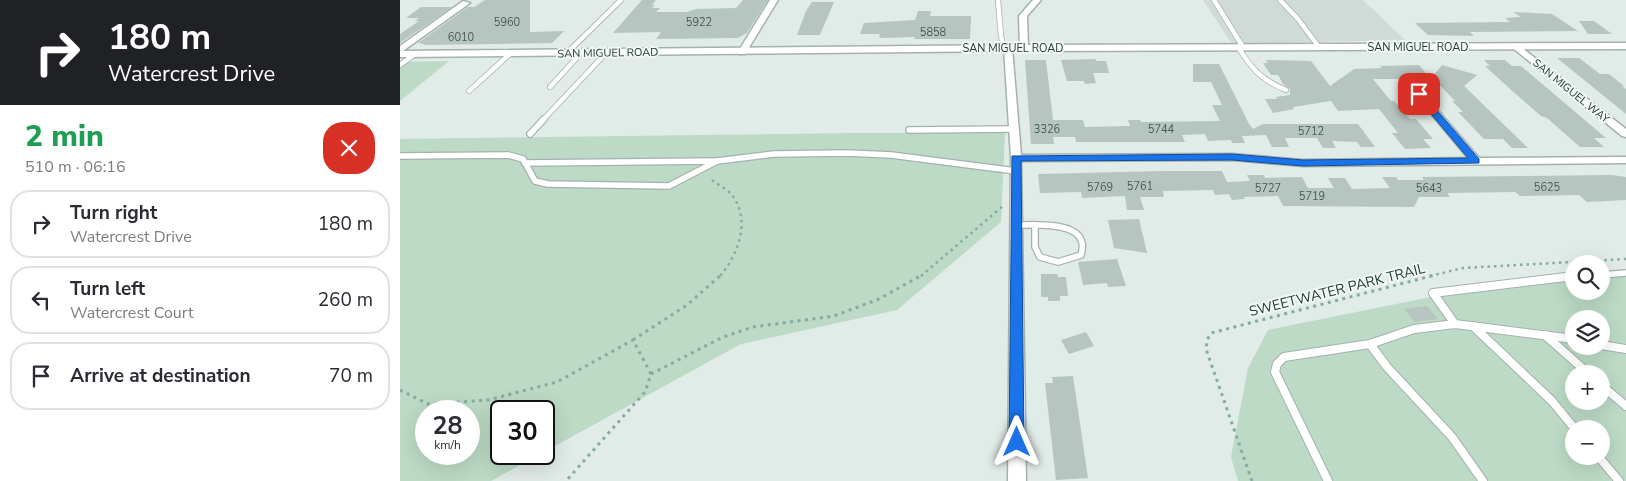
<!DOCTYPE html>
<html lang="en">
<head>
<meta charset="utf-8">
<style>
  :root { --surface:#fff; --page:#f2f2f3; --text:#2b2b33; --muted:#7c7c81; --line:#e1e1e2 }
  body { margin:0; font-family:"Nunito Sans",sans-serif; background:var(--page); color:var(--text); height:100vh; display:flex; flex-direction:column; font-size:19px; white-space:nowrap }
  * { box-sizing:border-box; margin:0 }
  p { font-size:16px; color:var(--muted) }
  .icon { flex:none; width:28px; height:28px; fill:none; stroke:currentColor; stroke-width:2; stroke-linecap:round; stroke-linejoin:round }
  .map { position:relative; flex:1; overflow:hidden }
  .panel { display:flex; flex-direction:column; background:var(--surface); width:400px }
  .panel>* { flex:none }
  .guide { background:#202124; color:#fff; overflow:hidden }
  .buttons { position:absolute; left:1165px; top:255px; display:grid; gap:10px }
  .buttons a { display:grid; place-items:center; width:45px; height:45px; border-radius:50%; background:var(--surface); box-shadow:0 5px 20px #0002; font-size:25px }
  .speed { position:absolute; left:15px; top:400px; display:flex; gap:10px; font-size:25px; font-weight:700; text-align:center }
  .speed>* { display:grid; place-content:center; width:65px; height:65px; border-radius:50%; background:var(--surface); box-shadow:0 5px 20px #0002; line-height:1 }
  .speed small { font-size:12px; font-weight:400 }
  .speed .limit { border:2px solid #111; border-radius:8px; background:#fff; color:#111 }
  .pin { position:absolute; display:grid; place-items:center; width:42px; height:42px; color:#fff; margin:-21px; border-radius:10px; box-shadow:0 2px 8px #0006 }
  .me { position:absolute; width:55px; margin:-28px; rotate:0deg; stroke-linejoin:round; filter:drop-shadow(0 0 4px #0008) }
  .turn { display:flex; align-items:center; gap:18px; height:105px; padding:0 25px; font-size:22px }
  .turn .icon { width:65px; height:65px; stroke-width:2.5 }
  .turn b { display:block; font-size:35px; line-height:42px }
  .round { display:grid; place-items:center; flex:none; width:52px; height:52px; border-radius:20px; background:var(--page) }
  .summary { display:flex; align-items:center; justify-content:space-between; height:85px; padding:0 25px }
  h1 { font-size:30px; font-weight:800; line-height:38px; color:#1e9e55 }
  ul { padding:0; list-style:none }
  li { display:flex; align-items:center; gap:15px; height:68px; margin:0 10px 8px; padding:0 15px; border:2px solid var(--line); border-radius:20px }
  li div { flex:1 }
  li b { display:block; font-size:19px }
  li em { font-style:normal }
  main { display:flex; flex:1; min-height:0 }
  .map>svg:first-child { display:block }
  .built { fill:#d0dad6 }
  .green { fill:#bcdac5; fill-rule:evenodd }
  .building { fill:#b7c5c0 }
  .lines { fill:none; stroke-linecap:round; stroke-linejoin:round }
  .service-far2-casing { stroke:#a4b2ae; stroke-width:6 }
  .service-far1-casing { stroke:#a4b2ae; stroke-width:8 }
  .service-casing { stroke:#a4b2ae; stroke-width:10 }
  .minor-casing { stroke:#a4b2ae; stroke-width:3 }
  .tertiary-casing { stroke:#a4b2ae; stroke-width:3 }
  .path-far1 { stroke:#84aca0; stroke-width:2.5; stroke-dasharray:2.5 4; stroke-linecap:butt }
  .path { stroke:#84aca0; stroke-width:3; stroke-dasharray:3 4.5; stroke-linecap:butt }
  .service-far2 { stroke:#fff; stroke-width:4.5 }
  .service-far1 { stroke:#fff; stroke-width:5.5 }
  .service { stroke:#fff; stroke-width:8 }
  .minor { fill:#fff; fill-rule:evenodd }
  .tertiary { fill:#fff; fill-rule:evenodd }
  .route { fill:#1a73e8; stroke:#114b97 }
  .labels { text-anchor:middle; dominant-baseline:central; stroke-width:4; stroke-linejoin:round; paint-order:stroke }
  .number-label { font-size:11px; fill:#485d57 }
  .far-street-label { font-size:11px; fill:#233a34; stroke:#f1f7f5 }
  .street-label { font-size:14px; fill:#233a34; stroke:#f1f7f5 }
</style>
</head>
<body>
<main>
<section class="panel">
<div class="guide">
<div class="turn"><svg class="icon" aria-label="right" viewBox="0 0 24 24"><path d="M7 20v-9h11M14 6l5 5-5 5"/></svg><div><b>180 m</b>Watercrest Drive</div></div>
</div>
<div class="summary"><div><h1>2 min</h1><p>510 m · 06:16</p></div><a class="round" style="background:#d93025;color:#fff"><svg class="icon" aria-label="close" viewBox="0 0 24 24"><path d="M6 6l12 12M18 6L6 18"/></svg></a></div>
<ul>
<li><svg class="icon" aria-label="right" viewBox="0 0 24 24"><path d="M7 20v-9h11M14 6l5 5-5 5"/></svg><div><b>Turn right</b><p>Watercrest Drive</p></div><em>180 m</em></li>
<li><svg class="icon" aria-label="left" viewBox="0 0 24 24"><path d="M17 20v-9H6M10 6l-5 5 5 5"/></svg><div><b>Turn left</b><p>Watercrest Court</p></div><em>260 m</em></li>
<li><svg class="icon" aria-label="arrive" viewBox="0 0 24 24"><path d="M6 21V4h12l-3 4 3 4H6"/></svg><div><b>Arrive at destination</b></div><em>70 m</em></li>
</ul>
</section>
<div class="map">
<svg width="1226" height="481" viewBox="0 0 1226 481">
  <rect width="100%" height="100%" fill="#e1ebe7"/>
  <polygon class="built" points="803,0 963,0 1005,40 832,44"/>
  <g class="green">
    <polygon points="49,61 0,101 0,62"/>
    <path d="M454 133H605L601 222 497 310 341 344 144 452V411H101V454H140L91 481H0V139ZM26 411H69V454H26Z"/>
    <path d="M1226 276V481H838L831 457 848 368 868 330 1100 283 1174 279V291H1201V278ZM1174 319H1201V346H1174ZM1174 374H1201V401H1174ZM1174 429H1201V456H1174Z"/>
  </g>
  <g class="building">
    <polygon points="85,0 130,0 130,32 164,31 152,43 24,45 25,44 20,44 22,43 18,43 68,7 74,7"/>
    <polygon points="242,0 256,0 252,5 255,5 252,8 260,8 256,12 287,12 296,9 336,8 343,0 368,0 347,33 338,38 256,39 261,32 213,33"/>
    <polygon points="412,2 434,2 420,35 397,35 406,11"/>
    <polygon points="21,7 52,7 0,43 0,34 19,21 15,21 19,18 6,18"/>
    <polygon points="518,11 531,11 530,16 571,16 570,39 514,39 515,37 482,38 479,37 480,34 460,34 464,23 515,20"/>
    <polygon points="1113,12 1152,14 1178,31 1070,32 1074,36 1028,35 1015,23 1110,22 1105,18 1121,17"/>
    <polygon points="1179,21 1194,21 1212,34 1188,34"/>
    <polygon points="1157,58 1179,58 1200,74 1209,74 1224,86 1222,86 1226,89 1226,114"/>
    <polygon points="696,59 696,61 706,61 709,73 693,73 696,83 685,84 684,81 667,81 661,60"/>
    <polygon points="625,60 646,60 653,120 683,120 685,127 730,126 728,120 740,120 741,122 820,121 812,105 822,105 811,82 793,82 793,64 819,64 849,124 853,129 863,124 958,124 975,147 961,147 957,142 932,141 936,148 923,148 917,138 885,138 889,147 872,147 866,135 842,136 845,143 832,143 831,140 808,141 805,134 782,135 785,142 676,142 675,137 653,137 654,144 631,144"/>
    <polygon points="866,60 911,61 930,86 954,69 982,68 980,66 1019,65 1031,79 973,79 991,101 994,101 1010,119 1016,119 1033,139 1023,139 1031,148 1005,149 992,133 998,133 979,109 938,111 931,101 893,107 894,109 873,113 865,99 877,99 876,97 890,95 890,89 883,84 878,75 871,75 863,63 868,63"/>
    <polygon points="1084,60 1105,60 1112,66 1121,66 1206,138 1194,138 1204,147 1180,147 1147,118 1141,116 1109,88 1085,66 1090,66"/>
    <polygon points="1042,65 1077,75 1064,86 1128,148 1112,148 1103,139 1084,139 1058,112 1063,112 1052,101 1055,101 1032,77"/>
    <polygon points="762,171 822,171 827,182 850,181 847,175 864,175 865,178 902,177 908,188 934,188 928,178 945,178 952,189 990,188 982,177 996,177 998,180 1024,180 1022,177 1212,175 1226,177 1226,200 1187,202 1179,195 1120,196 1115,192 1047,193 1050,197 1019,197 1014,207 883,206 878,196 844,197 845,199 832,200 829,194 815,195 813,190 763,191 764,197 740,197 744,210 727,210 725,196 682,198 681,192 640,193 638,174"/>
    <polygon points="739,219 747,253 714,248 708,220"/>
    <polygon points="717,259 726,286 708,287 707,283 683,285 678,262"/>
    <polygon points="641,274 657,274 658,277 666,277 668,296 660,296 660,301 648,301 648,297 641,297"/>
    <polygon points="1027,306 1038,319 1015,322 1004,309"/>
    <polygon points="686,332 694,346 669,354 661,340"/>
    <polygon points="673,376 688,478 656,480 645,383 653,383 652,377"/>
  </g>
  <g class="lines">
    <g class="service-far2-casing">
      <g id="service-far2">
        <polyline points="598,0 601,36 604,48"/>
        <polyline points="814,0 843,47"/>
        <polyline points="880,0 898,19 919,47"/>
        <path d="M838 47C852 69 861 80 886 90"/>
        <polyline points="167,53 221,0"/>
        <polyline points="0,65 15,54"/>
        <polyline points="150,87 181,53"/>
        <polyline points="69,91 110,54"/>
        <polyline points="143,120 206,53"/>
      </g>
    </g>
    <g class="service-far1-casing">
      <g id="service-far1">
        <polyline points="509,130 613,129"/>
        <polyline points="130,134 144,119"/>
        <polyline points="0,156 108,155 123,159 135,181 148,184 269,186 317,161 374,154 448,153 491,155 616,171"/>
        <polyline points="125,163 316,161"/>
        <path d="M616 225C632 225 678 221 682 243 683 246 682 251 681 255L658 262 640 257 635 247V225"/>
        <polyline points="1201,275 1226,273"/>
        <polyline points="1170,276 1174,276"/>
      </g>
    </g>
    <g class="service-casing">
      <g id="service">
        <polyline points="1055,324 1033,293 1174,276"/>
        <polyline points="1073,326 1152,401 1175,429"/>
        <polyline points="1145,335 1189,374"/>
        <polyline points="970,344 987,367 1052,437 1083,481"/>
        <polyline points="1201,345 1226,349"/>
        <polyline points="1201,385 1226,406"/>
        <polyline points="1198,456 1219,481"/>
        <polyline points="928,481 875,372 877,364 884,357 970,344 1014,329 1055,324 1174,339"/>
      </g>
    </g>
    <g class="minor-casing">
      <g id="minor">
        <polygon points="370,0 378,0 345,54 339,54 338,52"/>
        <polygon points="633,0 641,0 627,16 628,48 624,51 620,48 619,16"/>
        <polygon points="63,1 70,3 0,53 0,46"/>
        <polygon points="1117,44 1226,129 1226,137 1222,136 1114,49 1114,45"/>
        <polygon points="608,45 612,48 621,155 832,154 903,160 1068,158 1016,96 1014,94 1019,91 1022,92 1079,158 1226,157 1226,163 903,166 832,160 621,161 626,481 608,481 611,158 604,48"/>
      </g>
    </g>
    <g class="tertiary-casing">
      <polygon id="tertiary" points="1226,43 1226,49 624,51 0,57 0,51 624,45"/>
    </g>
    <g class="path-far1">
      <path d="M312 180C318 185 326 188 331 194 352 219 338 255 320 276"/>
      <polyline points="521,276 603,206"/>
      <polyline points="1030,276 1063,268 1226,259"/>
    </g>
    <g class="path">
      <polyline points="233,340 287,305 321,275"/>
      <polyline points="251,374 323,337 353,327 434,316 479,299 522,275"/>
      <polyline points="0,390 28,404 88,400 157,382 233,340 251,374 245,392 166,481"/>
      <polyline points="852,481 806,349 807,340 811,333 1035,275"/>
    </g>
    <use href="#service-far2" class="service-far2"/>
    <use href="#service-far1" class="service-far1"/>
    <use href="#service" class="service"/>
    <use href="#minor" class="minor"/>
    <use href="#tertiary" class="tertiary"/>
  </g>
  <polygon class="route" points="1019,92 1022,93 1079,159 1079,163 903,166 832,160 621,161 624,442 622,446 617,448 612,446 609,442 612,156 832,154 903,160 1068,158 1016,96 1015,94"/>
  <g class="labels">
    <g class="number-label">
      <text x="107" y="22">5960</text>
      <text x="299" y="22">5922</text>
      <text x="533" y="32">5858</text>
      <text x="61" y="37">6010</text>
      <text x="647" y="129">3326</text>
      <text x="761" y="129">5744</text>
      <text x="911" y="131">5712</text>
      <text x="740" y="186">5761</text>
      <text x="700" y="187">5769</text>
      <text x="1147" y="187">5625</text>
      <text x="868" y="188">5727</text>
      <text x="1029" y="188">5643</text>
      <text x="912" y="196">5719</text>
    </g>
    <g class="far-street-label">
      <text x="1018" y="47">SAN MIGUEL ROAD</text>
      <text x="613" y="48">SAN MIGUEL ROAD</text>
      <text transform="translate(208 53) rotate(-1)">SAN MIGUEL ROAD</text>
      <text transform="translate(1171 91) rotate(39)">SAN MIGUEL WAY</text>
    </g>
    <g class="street-label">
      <text transform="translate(937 290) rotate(-14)">SWEETWATER PARK TRAIL</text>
    </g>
  </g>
</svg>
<div class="buttons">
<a><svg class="icon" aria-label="search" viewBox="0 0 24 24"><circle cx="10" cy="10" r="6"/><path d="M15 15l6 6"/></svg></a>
<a><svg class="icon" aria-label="layers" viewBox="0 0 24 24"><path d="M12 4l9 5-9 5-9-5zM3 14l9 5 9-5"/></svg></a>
<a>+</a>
<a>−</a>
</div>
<div class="speed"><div>28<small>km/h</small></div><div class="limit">30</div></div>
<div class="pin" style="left:1019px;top:94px;background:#d93025"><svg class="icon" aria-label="arrive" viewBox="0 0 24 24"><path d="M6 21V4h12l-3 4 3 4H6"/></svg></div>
<svg class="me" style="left:617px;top:442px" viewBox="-20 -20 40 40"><path d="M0-17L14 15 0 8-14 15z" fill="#1a73e8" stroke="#fff" stroke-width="4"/></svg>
</div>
</main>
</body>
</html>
